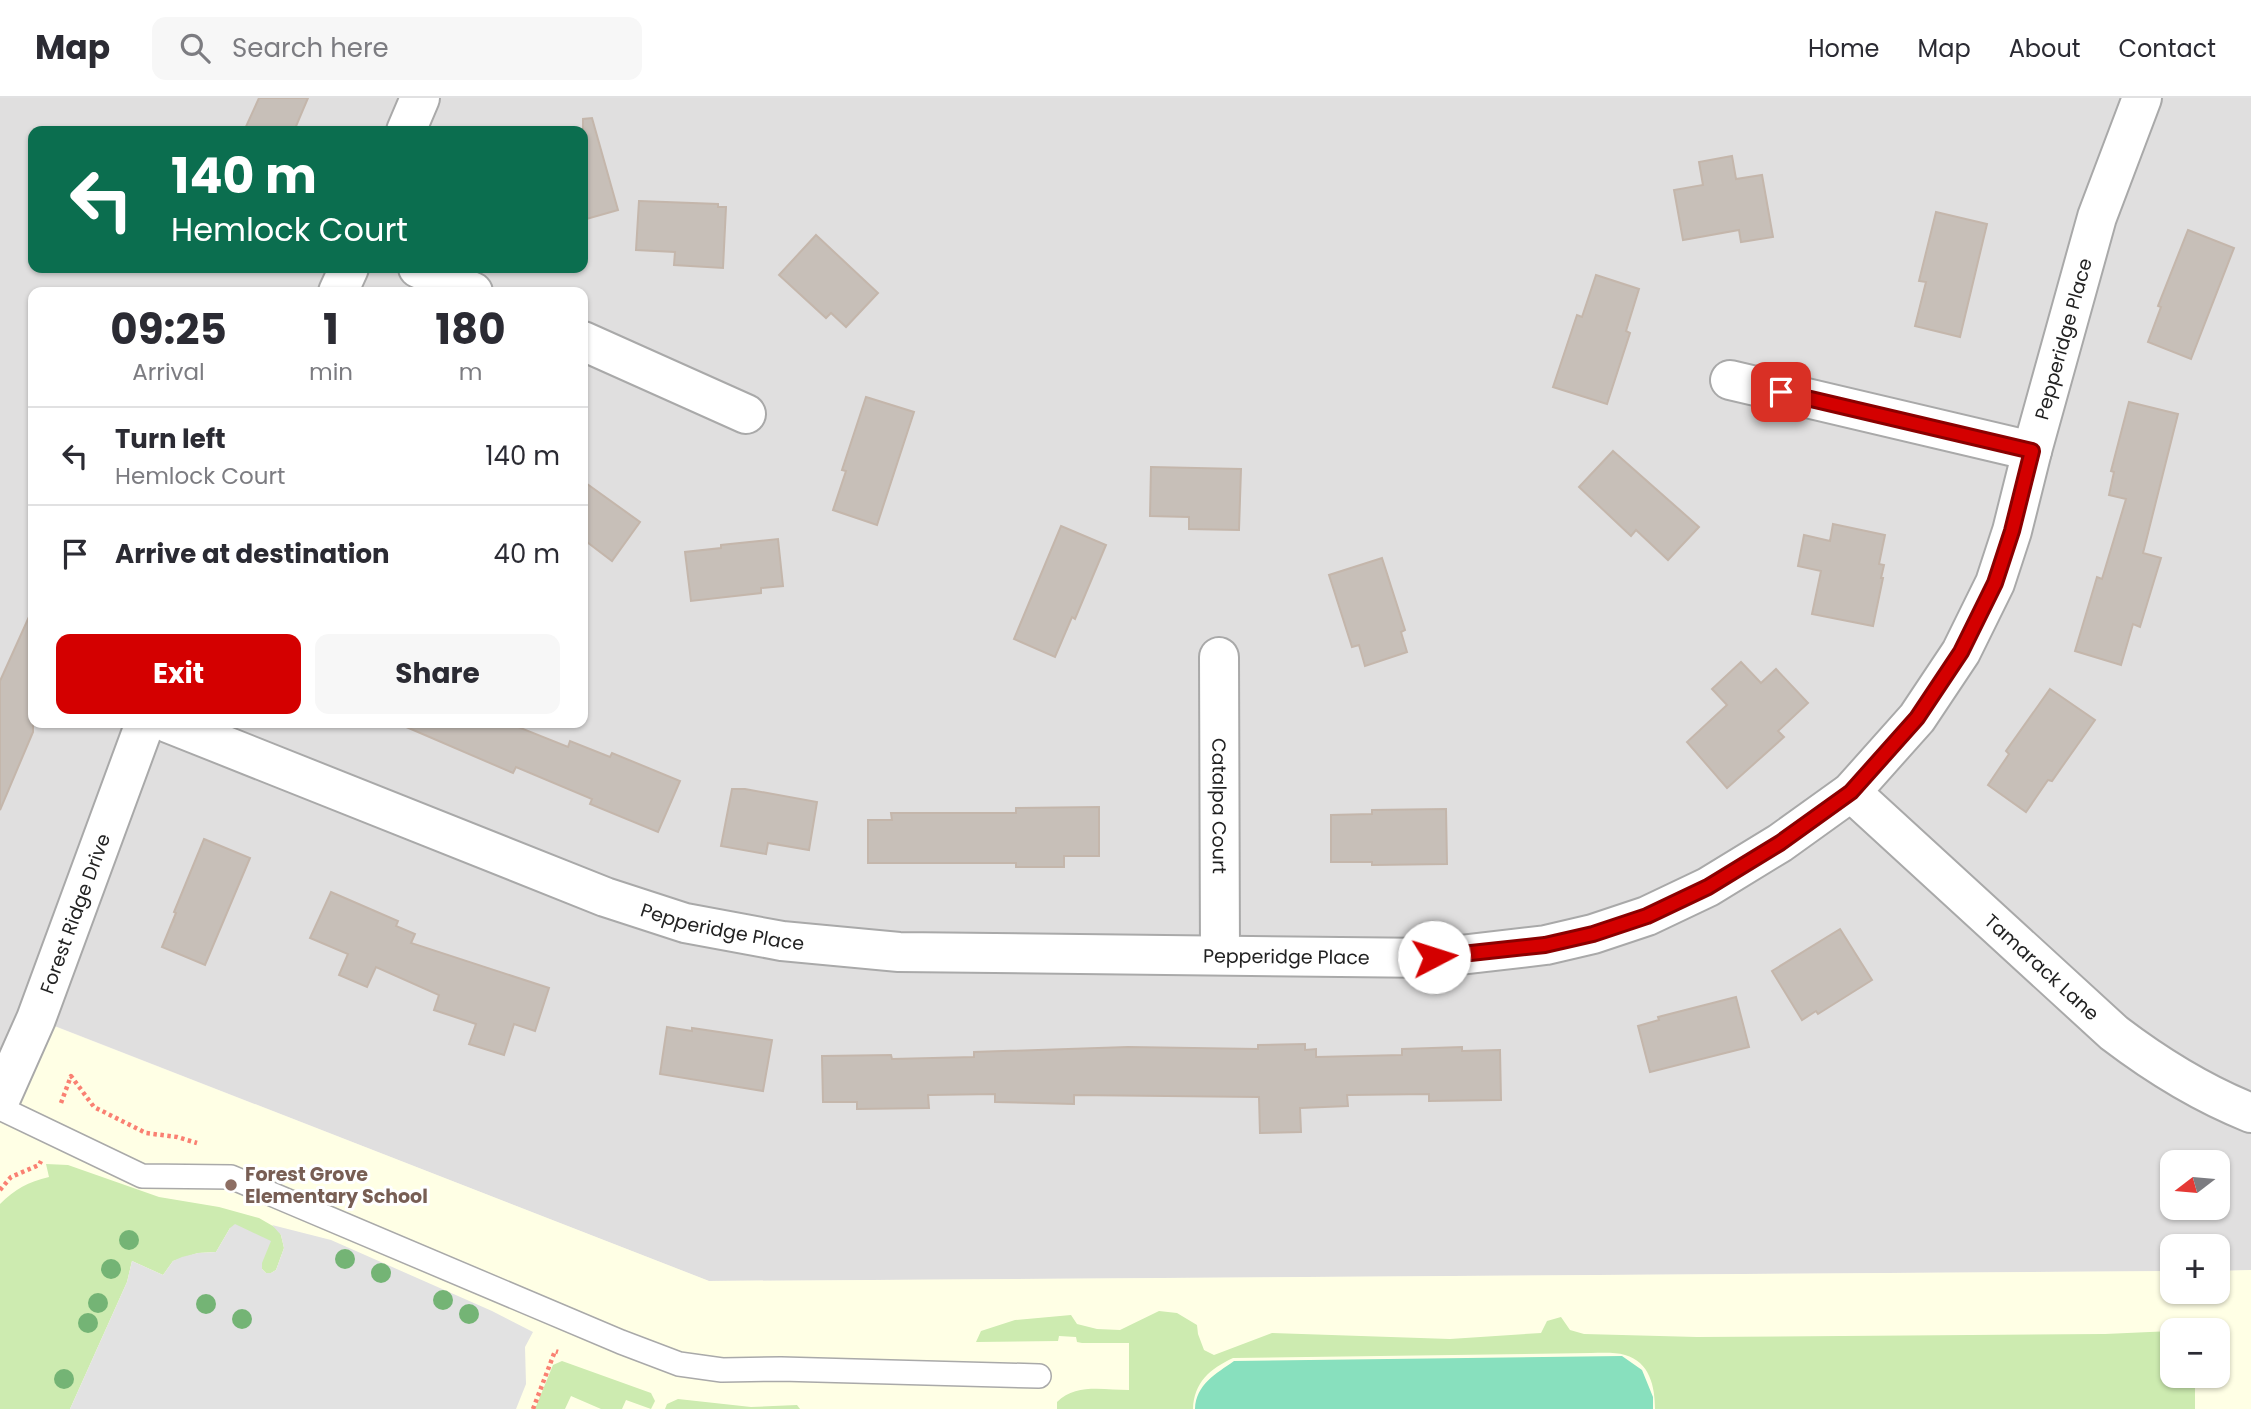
<!DOCTYPE html>
<html lang="en">
<head>
<meta charset="utf-8">
<style>
  :root { --surface:#fff; --page:#f7f7f7; --text:#2b2b33; --muted:#7c7c81; --line:#e1e1e2; --accent:#d40000 }
  body { margin:0; font-family:Poppins,sans-serif; background:var(--page); color:var(--text); height:100vh; display:flex; flex-direction:column; font-size:26px; white-space:nowrap }
  * { box-sizing:border-box; margin:0 }
  p { font-size:23px; color:var(--muted) }
  .icon { flex:none; width:38px; height:38px; fill:none; stroke:currentColor; stroke-width:2; stroke-linecap:round; stroke-linejoin:round }
  .map { position:relative; flex:1; overflow:hidden }
  .details { position:absolute; left:28px; top:189px; width:560px; height:441px; display:flex; flex-direction:column; background:var(--surface); border-radius:14px; box-shadow:0 2px 5px #0004 }
  .details>* { flex:none }
  .hud { position:absolute; left:28px; top:28px; width:560px; height:147px; border-radius:14px; box-shadow:0 2px 5px #0004; background:#0b6e4f; color:#fff; overflow:hidden }
  .needle { width:46px; rotate:254deg }
  .buttons { position:absolute; left:2160px; top:1052px; display:grid; gap:14px }
  .buttons a { display:grid; place-items:center; width:70px; height:70px; border-radius:14px; background:var(--surface); box-shadow:0 2px 5px #0004; font-size:35px }
  .pin { position:absolute; display:grid; place-items:center; width:60px; height:60px; color:#fff; margin:-30px; border-radius:14px; box-shadow:0 4px 10px #0006 }
  .me { position:absolute; width:77px; margin:-38px; rotate:85deg; stroke-linejoin:round; filter:drop-shadow(0 0 5px #0008) }
  .turn { display:flex; align-items:center; gap:24px; height:147px; padding:0 28px; font-size:32px }
  .turn .icon { width:91px; height:91px; stroke-width:2.5 }
  .turn b { display:block; font-size:49px; line-height:60px }
  .eta { display:flex; justify-content:space-evenly; align-items:center; height:119px; text-align:center }
  .eta b { font-size:42px; font-weight:700; line-height:49px }
  .action { display:flex; gap:14px; margin-top:auto; padding:14px 28px }
  .action a { flex:1; height:80px; border-radius:14px; background:var(--accent); color:#fff; font-size:28px; font-weight:700; line-height:80px; text-align:center }
  .action a+a { background:var(--page); color:var(--text) }
  ul { padding:0; list-style:none }
  li { display:flex; align-items:center; gap:21px; height:98px; padding:0 28px; border-top:2px solid var(--line) }
  li div { flex:1 }
  li b { display:block; font-size:26px }
  li em { font-style:normal }
  header { display:flex; align-items:center; gap:42px; box-sizing:border-box; height:98px; padding:0 35px; background:var(--surface); border-bottom:2px solid var(--line) }
  header strong { font-size:33px }
  nav { display:flex; gap:38px; margin-inline-start:auto; font-size:24px }
  .search { width:490px; height:63px; background:var(--page); display:flex; align-items:center; gap:18px; box-sizing:border-box; padding:0 24px; border-radius:14px; color:var(--muted); font-size:26px }
  .map>svg:first-child { display:block }
  .residential { fill:#e0dfdf; fill-rule:evenodd }
  .education { fill:#ffffe5; fill-rule:evenodd }
  .grass { fill:#cdebb0 }
  .pitch { fill:#88e0be }
  .parking { fill:#e2e2e2 }
  .building { fill:#c7bfb8; stroke:#c4b6ab; stroke-width:2 }
  .lines { fill:none; stroke-linecap:round; stroke-linejoin:round }
  .service-casing { stroke:#a9a9a9; stroke-width:26 }
  .minor-casing { stroke:#a9a9a9; stroke-width:42 }
  .tertiary-casing { stroke:#a9a9a9; stroke-width:42 }
  .path { stroke:#fa8072; stroke-width:4.5; stroke-dasharray:3.5 3.5; stroke-linecap:butt }
  .service { stroke:#fff; stroke-width:23 }
  .minor { stroke:#fff; stroke-width:38 }
  .tertiary { stroke:#fff; stroke-width:38 }
  .tree { fill:#74b475 }
  .route-casing { stroke:#8a0000; stroke-width:18 }
  .route { stroke:#d40000; stroke-width:12 }
  .education-dot { fill:#8d6e63; stroke:#fff; stroke-width:2.5 }
  .labels { text-anchor:middle; dominant-baseline:central; stroke-width:6; stroke-linejoin:round; paint-order:stroke }
  .street-label { font-size:19px; fill:#222; stroke:#fff }
  .education-label { font-size:19px; font-weight:bold; fill:#785e54; stroke:#fff; text-anchor:start }
</style>
</head>
<body>
<header>
<strong>Map</strong>
<div class="search"><svg class="icon" aria-label="search" viewBox="0 0 24 24"><circle cx="10" cy="10" r="6"/><path d="M15 15l6 6"/></svg>Search here</div>
<nav><a>Home</a><a>Map</a><a>About</a><a>Contact</a></nav>
</header>
<div class="map">
<svg width="2251" height="1311" viewBox="0 0 2251 1311">
  <rect width="100%" height="100%" fill="#f2efe9"/>
  <path class="residential" d="M0 0H2251V1172L2217 1173V1148H2172V1173L709 1183 37 921 0 1002ZM33 33H583V170H33ZM33 194H583V625H33ZM2172 1064H2217V1110H2172Z"/>
  <path class="education" d="M36 921 709 1183 2172 1173V1194H2217V1173L2251 1172V1311H0V1002ZM2172 1232H2217V1278H2172Z"/>
  <g class="grass">
    <path d="M46 1066 68 1067 159 1099 219 1109 259 1120 278 1131 281 1137 284 1150 276 1172 271 1175H266L262 1171V1165L230 1130 216 1154 198 1155 173 1163 163 1177 132 1163 127 1184 70 1311H0V1106C15 1091 28 1084 49 1079Z"/>
    <path d="M1159 1213 1177 1215 1197 1227 1198 1236 1204 1252 1214 1257 1272 1235 1450 1241 1541 1235 1547 1223 1561 1219 1570 1232 1584 1236 1697 1239 2105 1236 2172 1233V1278H2195V1311H1655C1655 1289 1650 1264 1625 1257 1615 1254 1602 1255 1591 1255L1233 1260C1210 1271 1194 1284 1193 1311H1057V1304C1076 1285 1104 1292 1129 1292V1245H1082L1077 1244 1076 1239 1059 1238 1058 1243 976 1244 981 1233 1015 1222 1071 1217 1077 1226 1097 1231 1120 1232Z"/>
    <polygon points="562,1263 651,1295 655,1303 651,1311 626,1302 622,1311 601,1311 571,1298 565,1311 535,1311 553,1267"/>
    <polygon points="678,1301 751,1309 797,1307 800,1311 665,1311 667,1306"/>
  </g>
  <path class="pitch" d="M1622 1258 1642 1272 1653 1299V1311H1195C1196 1286 1216 1276 1234 1263Z"/>
  <polygon class="parking" points="235,1126 271,1143 262,1165 262,1171 266,1175 271,1175 276,1172 284,1150 281,1137 272,1127 331,1142 492,1213 533,1234 525,1249 526,1286 516,1311 70,1311 127,1184 132,1163 163,1177 173,1163 182,1159 198,1155 216,1154 230,1130"/>
  <g class="building">
    <polygon points="259,0 308,0 294,33 244,33"/>
    <polygon points="592,20 618,112 583,122 583,21"/>
    <polygon points="1732,58 1736,81 1762,77 1773,139 1741,144 1739,132 1683,142 1674,92 1703,87 1699,64"/>
    <polygon points="639,103 718,106 718,109 726,109 723,170 674,167 675,154 636,152"/>
    <polygon points="1936,114 1987,126 1960,239 1915,228 1926,184 1919,183"/>
    <polygon points="2188,132 2234,150 2191,261 2148,244 2161,209 2158,208"/>
    <polygon points="816,137 878,195 846,229 831,215 826,220 779,177"/>
    <polygon points="1596,177 1639,191 1626,233 1630,235 1607,306 1553,289 1577,217 1582,219"/>
    <polygon points="866,299 914,314 877,427 833,412 846,373 842,372"/>
    <polygon points="2129,304 2178,316 2143,455 2161,460 2140,529 2133,526 2121,567 2075,553 2097,479 2102,481 2126,401 2109,397 2114,374 2111,373"/>
    <polygon points="1613,353 1699,429 1668,462 1636,432 1631,438 1579,389"/>
    <polygon points="1151,369 1241,371 1239,432 1189,431 1189,419 1150,418"/>
    <polygon points="583,383 640,424 612,463 583,441"/>
    <polygon points="1833,426 1885,437 1879,466 1884,467 1881,480 1883,480 1873,528 1812,516 1821,473 1798,468 1804,437 1830,443"/>
    <polygon points="1061,428 1106,447 1075,521 1072,519 1055,559 1014,541"/>
    <polygon points="778,441 783,488 761,490 761,495 691,503 685,454 721,450 721,447"/>
    <polygon points="1382,460 1405,532 1401,534 1407,554 1365,568 1359,547 1352,549 1329,477"/>
    <polygon points="33,510 33,634 0,712 0,583"/>
    <polygon points="1741,564 1761,585 1776,571 1808,605 1778,633 1784,639 1727,690 1687,644 1727,607 1712,591"/>
    <polygon points="2050,591 2095,622 2052,683 2048,682 2026,714 1988,687 2009,656 2006,653"/>
    <polygon points="397,625 508,625 568,649 570,643 610,659 612,655 680,683 658,734 590,706 592,701 516,669 513,675"/>
    <polygon points="732,691 745,691 817,704 809,752 768,745 766,756 721,748"/>
    <polygon points="1099,709 1099,758 1064,758 1064,769 1016,769 1016,765 868,765 868,722 892,722 891,715 1016,715 1016,710"/>
    <polygon points="1446,711 1447,766 1372,767 1372,764 1331,764 1331,717 1372,716 1372,712"/>
    <polygon points="204,741 250,760 205,867 162,849 176,815 174,814"/>
    <polygon points="331,794 398,823 396,828 415,836 411,845 549,890 535,933 514,926 504,957 469,946 476,926 434,912 439,897 376,869 367,889 339,877 348,856 310,840"/>
    <polygon points="1840,831 1872,882 1818,916 1816,913 1802,922 1772,873"/>
    <polygon points="1736,899 1749,949 1650,974 1638,928 1659,922 1658,919"/>
    <polygon points="667,929 692,933 692,930 772,942 763,993 660,976"/>
    <polygon points="1305,946 1305,952 1316,951 1316,959 1402,957 1402,951 1462,949 1462,953 1500,952 1501,1002 1429,1003 1429,996 1347,997 1348,1008 1300,1010 1301,1034 1260,1035 1259,999 1074,997 1074,1006 995,1004 995,996 928,997 929,1010 857,1011 857,1004 823,1004 822,958 891,957 892,961 974,959 974,954 1128,949 1258,951 1258,947"/>
  </g>
  <g class="lines">
    <g class="service-casing">
      <polyline id="service" points="0,1010 142,1078 231,1079 621,1244 679,1266 722,1272 781,1271 1039,1278"/>
    </g>
    <g class="minor-casing">
      <g id="minor">
        <polyline points="418,170 473,194"/>
        <polyline points="583,243 746,316"/>
        <polyline points="1730,282 2032,353"/>
        <path id="s1" d="M1219 559 1220 856"/>
        <path id="s2" d="M168 625 605 799 685 825 782 843 899 854 1434 860 1546 847 1593 836 1647 818 1708 789 1780 745 1851 694 1917 620 1961 554 1995 485 2012 433 2032 353 2097 119 2142 0"/>
        <path id="s3" d="M1851 694 2114 935C2156 967 2201 995 2251 1015"/>
      </g>
    </g>
    <g class="tertiary-casing">
      <g id="tertiary">
        <polyline points="406,33 420,0"/>
        <polyline points="338,194 349,170"/>
        <path id="s4" d="M0 1002 36 921 145 625"/>
      </g>
    </g>
    <g class="path">
      <polyline points="61,1005 71,978 94,1009 146,1035 177,1039 197,1045"/>
      <polyline points="0,1092 11,1079 39,1067 41,1063"/>
      <polyline points="533,1311 555,1253 558,1254"/>
    </g>
    <use href="#service" class="service"/>
    <use href="#minor" class="minor"/>
    <use href="#tertiary" class="tertiary"/>
  </g>
  <g class="tree">
    <circle cx="129" cy="1142" r="10"/>
    <circle cx="345" cy="1161" r="10"/>
    <circle cx="111" cy="1171" r="10"/>
    <circle cx="381" cy="1175" r="10"/>
    <circle cx="443" cy="1202" r="10"/>
    <circle cx="98" cy="1205" r="10"/>
    <circle cx="206" cy="1206" r="10"/>
    <circle cx="469" cy="1216" r="10"/>
    <circle cx="242" cy="1221" r="10"/>
    <circle cx="88" cy="1225" r="10"/>
    <circle cx="64" cy="1281" r="10"/>
  </g>
  <g class="lines">
    <g class="route-casing">
      <polyline id="route" points="1434,859 1545,847 1593,836 1647,818 1708,789 1780,745 1851,694 1917,620 1961,554 1995,485 2012,433 2032,353 1781,294"/>
    </g>
    <use href="#route" class="route"/>
  </g>
  <circle class="education-dot" cx="231" cy="1087" r="7"/>
  <g class="labels">
    <g class="street-label">
      <text stroke="none"><textPath href="#s2" startOffset="2272">Pepperidge Place</textPath></text>
      <text stroke="none"><textPath href="#s1" startOffset="149">Catalpa Court</textPath></text>
      <text stroke="none"><textPath href="#s4" startOffset="201">Forest Ridge Drive</textPath></text>
      <text stroke="none"><textPath href="#s2" startOffset="592">Pepperidge Place</textPath></text>
      <text stroke="none"><textPath href="#s2" startOffset="1158">Pepperidge Place</textPath></text>
      <text stroke="none"><textPath href="#s3" startOffset="259">Tamarack Lane</textPath></text>
    </g>
    <g class="education-label">
      <text x="245" y="1076">Forest Grove<tspan x="245" dy="22">Elementary School</tspan></text>
    </g>
  </g>
</svg>
<div class="buttons">
<a><svg class="needle" viewBox="-14 -14 28 28"><path d="M0-13l5 13h-10z" fill="#e53935"/><path d="M0 13l5-13h-10z" fill="#7c7c81"/></svg></a>
<a>+</a>
<a>−</a>
</div>
<div class="pin" style="left:1781px;top:294px;background:#d93025"><svg class="icon" aria-label="arrive" viewBox="0 0 24 24"><path d="M6 21V4h12l-3 4 3 4H6"/></svg></div>
<svg class="me" style="left:1434px;top:859px" viewBox="-20 -20 40 40"><circle r="19" fill="#fff"/><path d="M0-13L10 11 0 6-10 11z" fill="#d40000"/></svg>
<div class="hud">
<div class="turn"><svg class="icon" aria-label="left" viewBox="0 0 24 24"><path d="M17 20v-9H6M10 6l-5 5 5 5"/></svg><div><b>140 m</b>Hemlock Court</div></div>
</div>
<section class="details">
<div class="eta">
<div><b>09:25</b><p>Arrival</p></div>
<div><b>1</b><p>min</p></div>
<div><b>180</b><p>m</p></div>
</div>
<ul>
<li><svg class="icon" aria-label="left" viewBox="0 0 24 24"><path d="M17 20v-9H6M10 6l-5 5 5 5"/></svg><div><b>Turn left</b><p>Hemlock Court</p></div><em>140 m</em></li>
<li><svg class="icon" aria-label="arrive" viewBox="0 0 24 24"><path d="M6 21V4h12l-3 4 3 4H6"/></svg><div><b>Arrive at destination</b></div><em>40 m</em></li>
</ul>
<div class="action"><a>Exit</a><a>Share</a></div>
</section>
</div>
</body>
</html>
